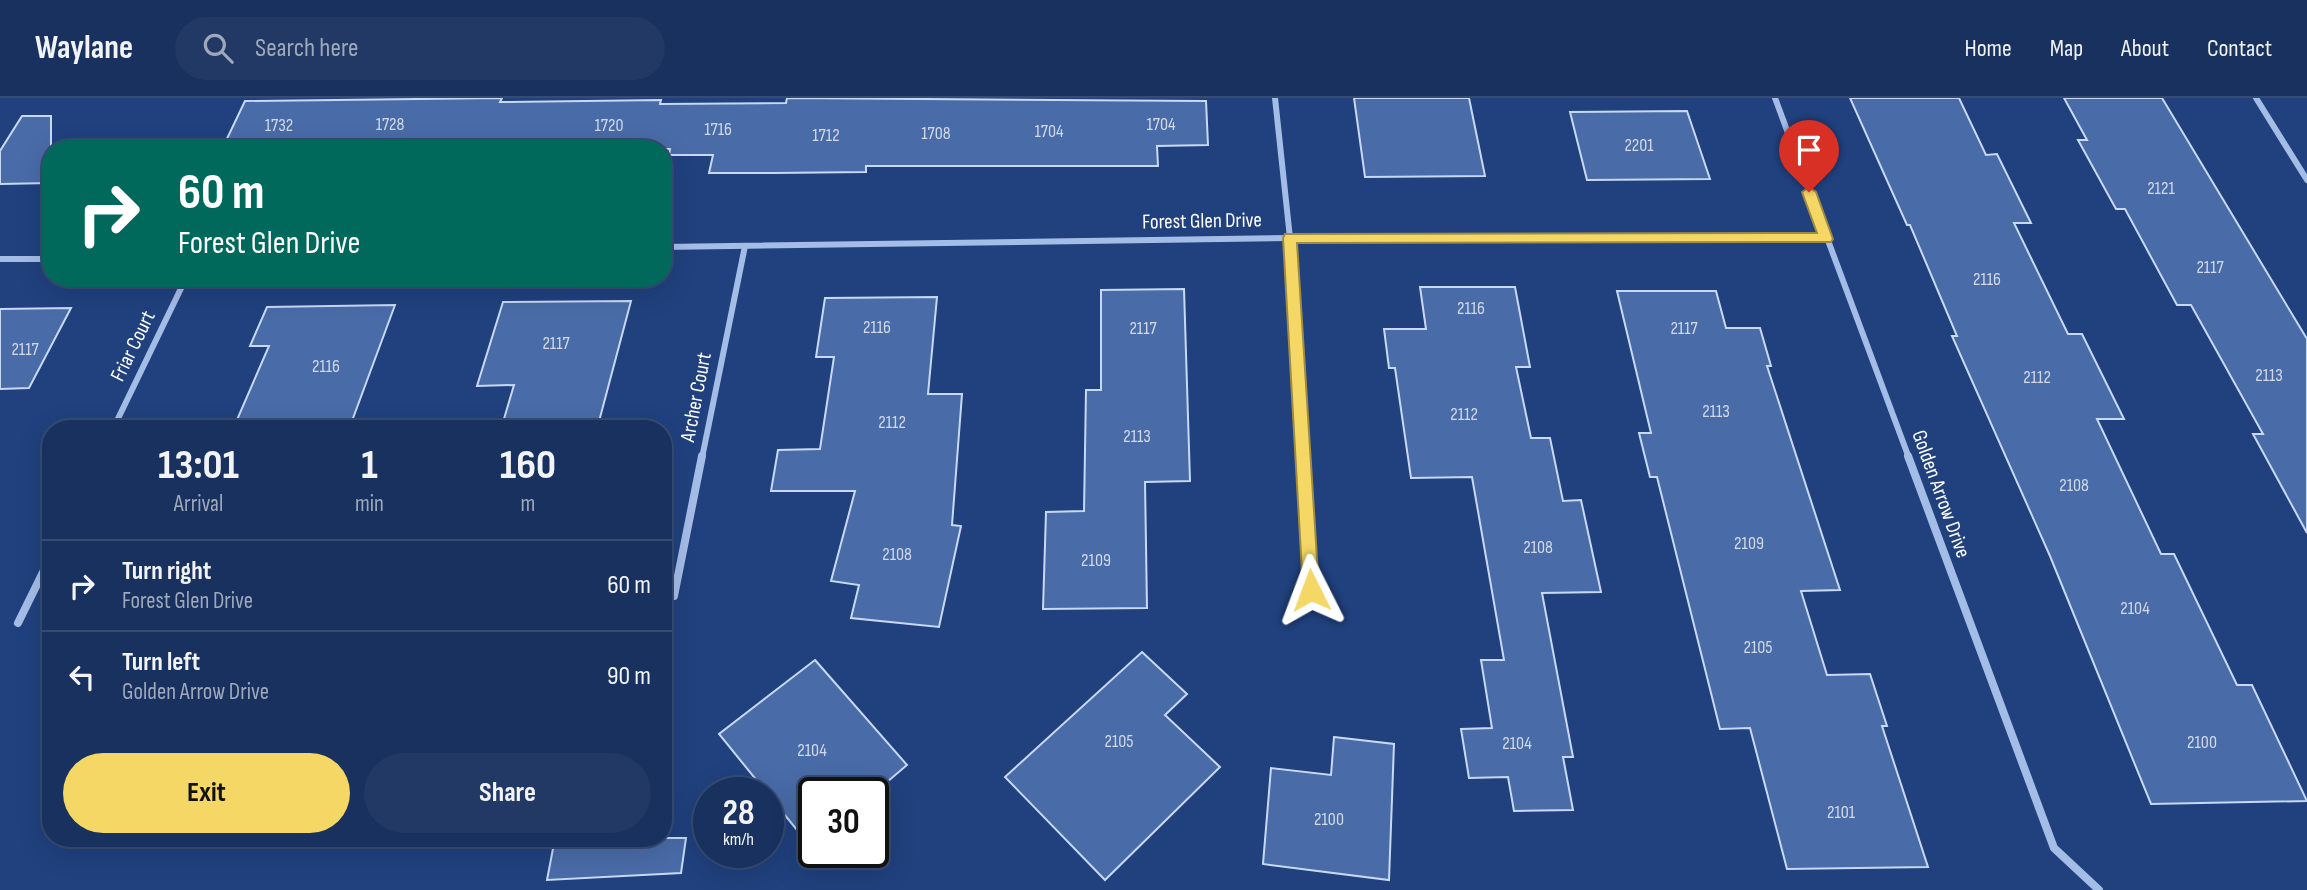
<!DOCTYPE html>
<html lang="en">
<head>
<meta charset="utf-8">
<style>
  :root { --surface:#18315e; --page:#213964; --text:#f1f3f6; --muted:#9fa9bc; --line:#364c73; --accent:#f4d765 }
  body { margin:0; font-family:"Sofia Sans Condensed",sans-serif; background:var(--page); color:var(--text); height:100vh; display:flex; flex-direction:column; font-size:26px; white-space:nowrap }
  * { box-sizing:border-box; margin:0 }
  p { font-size:23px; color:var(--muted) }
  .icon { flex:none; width:38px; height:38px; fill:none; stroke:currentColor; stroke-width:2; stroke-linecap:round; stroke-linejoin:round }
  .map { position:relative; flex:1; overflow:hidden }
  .sheet { position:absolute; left:42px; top:322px; width:630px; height:427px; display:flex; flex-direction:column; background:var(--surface); border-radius:28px; box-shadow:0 7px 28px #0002,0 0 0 2px var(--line) }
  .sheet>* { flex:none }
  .banner { position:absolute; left:42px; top:42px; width:630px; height:147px; border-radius:28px; box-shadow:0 7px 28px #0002,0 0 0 2px var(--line); background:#00695c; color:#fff; overflow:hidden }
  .speed { position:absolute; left:693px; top:679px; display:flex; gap:14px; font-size:35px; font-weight:700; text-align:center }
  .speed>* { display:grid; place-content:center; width:91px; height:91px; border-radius:50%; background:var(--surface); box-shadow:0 7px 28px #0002,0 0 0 2px var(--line); line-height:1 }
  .speed small { font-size:18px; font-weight:400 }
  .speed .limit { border:4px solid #111; border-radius:10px; background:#fff; color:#111 }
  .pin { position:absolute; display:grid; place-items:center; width:60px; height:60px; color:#fff; margin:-72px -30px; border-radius:50% 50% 50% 0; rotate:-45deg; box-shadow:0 0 7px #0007 }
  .pin .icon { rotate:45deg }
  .me { position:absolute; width:77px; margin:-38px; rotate:357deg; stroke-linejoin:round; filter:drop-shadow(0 0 5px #0008) }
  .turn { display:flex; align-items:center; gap:24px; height:147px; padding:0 21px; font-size:32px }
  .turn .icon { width:91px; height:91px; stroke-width:2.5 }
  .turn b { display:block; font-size:49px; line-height:60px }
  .eta { display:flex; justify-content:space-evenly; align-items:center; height:119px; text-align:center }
  .eta b { font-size:42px; font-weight:700; line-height:49px }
  .primary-button { display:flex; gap:14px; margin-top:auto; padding:14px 21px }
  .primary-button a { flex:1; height:80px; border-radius:42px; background:var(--accent); color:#111; font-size:28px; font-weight:700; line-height:80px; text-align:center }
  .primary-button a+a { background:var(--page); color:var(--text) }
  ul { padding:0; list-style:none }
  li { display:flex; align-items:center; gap:21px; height:91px; padding:0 21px; border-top:2px solid var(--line) }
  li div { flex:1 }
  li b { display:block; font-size:26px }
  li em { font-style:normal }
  header { display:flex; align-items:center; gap:42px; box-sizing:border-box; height:98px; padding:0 35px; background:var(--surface); border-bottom:2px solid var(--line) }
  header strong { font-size:33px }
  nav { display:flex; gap:38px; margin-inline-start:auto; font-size:24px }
  .search { width:490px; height:63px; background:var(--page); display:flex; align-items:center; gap:18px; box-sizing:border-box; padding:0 24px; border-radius:38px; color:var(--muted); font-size:26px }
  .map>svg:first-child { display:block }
  .building { fill:#496ba7; stroke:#c7d9f6; stroke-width:2 }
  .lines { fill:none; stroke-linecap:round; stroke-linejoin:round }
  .street-far1 { stroke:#a4bde7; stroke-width:6 }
  .street { stroke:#a4bde7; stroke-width:8 }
  .route { fill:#f4d765; stroke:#9f8c42; stroke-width:2 }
  .labels { text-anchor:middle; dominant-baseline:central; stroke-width:5; stroke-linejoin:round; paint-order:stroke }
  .number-label { font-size:18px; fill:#d2dae9 }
  .street-label { font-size:21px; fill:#fff; stroke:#20417e }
</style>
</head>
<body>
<header>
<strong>Waylane</strong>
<div class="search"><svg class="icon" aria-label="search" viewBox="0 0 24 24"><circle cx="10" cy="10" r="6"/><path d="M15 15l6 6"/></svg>Search here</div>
<nav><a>Home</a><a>Map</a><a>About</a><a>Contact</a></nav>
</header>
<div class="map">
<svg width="2307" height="792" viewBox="0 0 2307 792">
  <rect width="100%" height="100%" fill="#20417e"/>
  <g class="building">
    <polygon points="502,0 500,4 661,2 660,6 786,5 787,0 1206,3 1208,47 1157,48 1158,68 866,68 866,74 774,75 709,75 713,57 669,57 670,51 222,51 245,3"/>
    <polygon points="1354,0 1469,0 1485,78 1365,79"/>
    <polygon points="1850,0 1959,0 1986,57 1997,56 2031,125 2014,125 2068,236 2082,236 2124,321 2097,321 2161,456 2174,456 2237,587 2252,587 2307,703 2151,706 2050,458 1952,238 1957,238 1910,127 1907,127"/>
    <polygon points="2064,0 2162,0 2307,241 2307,435 2253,336 2263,336 2191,207 2177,207 2125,111 2116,111 2078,42 2087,42"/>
    <polygon points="1687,13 1710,81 1587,82 1570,14"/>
    <polygon points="22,18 51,18 51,85 0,86 0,53"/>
    <polygon points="1420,189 1515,189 1530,269 1516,269 1531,340 1550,340 1563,403 1581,402 1601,494 1542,495 1573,659 1563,659 1573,712 1514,713 1508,679 1469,680 1461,631 1492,630 1481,562 1504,562 1472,379 1411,380 1395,270 1389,270 1384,231 1426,231"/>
    <polygon points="1184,191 1190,383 1145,384 1147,510 1043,511 1046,414 1084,413 1086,292 1101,292 1101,192"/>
    <polygon points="1617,193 1716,193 1726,230 1760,230 1771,268 1767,268 1840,492 1801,493 1827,577 1870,576 1887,628 1882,628 1928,769 1787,771 1750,630 1720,631 1657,379 1650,379 1639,335 1651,335"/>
    <polygon points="937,199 928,296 962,296 952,427 961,428 939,529 851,520 859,487 831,483 855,393 771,393 778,352 820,351 834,259 816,259 825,200"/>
    <polygon points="631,203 597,331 501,331 514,287 477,288 503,204"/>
    <polygon points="395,207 349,331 233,331 269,248 250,248 267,209"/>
    <polygon points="71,210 29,290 0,291 0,211"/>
    <polygon points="1142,554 1187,596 1165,617 1220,669 1105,782 1005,679"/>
    <polygon points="815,562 907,667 873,696 814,695 814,745 810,748 719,636"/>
    <polygon points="1334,639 1394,646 1389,782 1263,766 1271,670 1331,677"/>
    <polygon points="555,740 686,740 681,775 547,782"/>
  </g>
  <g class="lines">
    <g class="street-far1">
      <polyline points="1275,0 1290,140 1303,360"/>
      <polyline points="1775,0 1909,360"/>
      <polyline points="2256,0 2307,82"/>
      <polyline points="663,149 1290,140 1826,141"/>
      <polyline points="0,161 51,161"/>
      <polyline points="113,331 186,180"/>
      <polyline points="702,360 745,148"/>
    </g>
    <g class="street">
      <polyline points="1303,358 1311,492"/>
      <polyline points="1908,358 2054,750 2099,792"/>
      <polyline points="674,498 702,358"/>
      <polyline points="18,525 51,458"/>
    </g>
  </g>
  <polygon class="route" points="1809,89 1816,94 1833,141 1831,144 1297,145 1319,492 1317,497 1311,499 1305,497 1303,492 1283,140 1285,136 1817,135 1802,94"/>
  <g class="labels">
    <g class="number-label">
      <text x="390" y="26">1728</text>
      <text x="1161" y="26">1704</text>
      <text x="279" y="27">1732</text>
      <text x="609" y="27">1720</text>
      <text x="718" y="31">1716</text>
      <text x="1049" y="33">1704</text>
      <text x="936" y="35">1708</text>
      <text x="826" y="37">1712</text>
      <text x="1639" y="47">2201</text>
      <text x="2161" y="90">2121</text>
      <text x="2210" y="169">2117</text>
      <text x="1987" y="181">2116</text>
      <text x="1471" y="210">2116</text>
      <text x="877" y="229">2116</text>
      <text x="1143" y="230">2117</text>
      <text x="1684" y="230">2117</text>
      <text x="556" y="245">2117</text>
      <text x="25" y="251">2117</text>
      <text x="326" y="268">2116</text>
      <text x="2269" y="277">2113</text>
      <text x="2037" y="279">2112</text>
      <text x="1716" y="313">2113</text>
      <text x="1464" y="316">2112</text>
      <text x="892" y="324">2112</text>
      <text x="1137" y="338">2113</text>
      <text x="2074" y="387">2108</text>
      <text x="1749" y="445">2109</text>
      <text x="1538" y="449">2108</text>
      <text x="897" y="456">2108</text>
      <text x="1096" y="462">2109</text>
      <text x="2135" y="510">2104</text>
      <text x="1758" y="549">2105</text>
      <text x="1119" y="643">2105</text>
      <text x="2202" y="644">2100</text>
      <text x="1517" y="645">2104</text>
      <text x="812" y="652">2104</text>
      <text x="1841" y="714">2101</text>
      <text x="1329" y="721">2100</text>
    </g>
    <g class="street-label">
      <text transform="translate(1202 123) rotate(-1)">Forest Glen Drive</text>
      <text transform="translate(133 248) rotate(-64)">Friar Court</text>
      <text transform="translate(696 299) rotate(-79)">Archer Court</text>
      <text transform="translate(1941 396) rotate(70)">Golden Arrow Drive</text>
    </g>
  </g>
</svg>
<div class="speed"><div>28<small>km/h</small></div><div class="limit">30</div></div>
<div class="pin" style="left:1809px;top:94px;background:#d93025"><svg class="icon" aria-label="arrive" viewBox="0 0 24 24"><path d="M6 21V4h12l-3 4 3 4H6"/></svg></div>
<svg class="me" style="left:1311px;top:492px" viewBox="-20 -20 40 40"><path d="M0-17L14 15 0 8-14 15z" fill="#f4d765" stroke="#fff" stroke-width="4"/></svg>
<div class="banner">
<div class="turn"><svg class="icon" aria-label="right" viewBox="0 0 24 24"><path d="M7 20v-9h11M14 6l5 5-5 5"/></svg><div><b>60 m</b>Forest Glen Drive</div></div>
</div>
<section class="sheet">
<div class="eta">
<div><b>13:01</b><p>Arrival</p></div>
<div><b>1</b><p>min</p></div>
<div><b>160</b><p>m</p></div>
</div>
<ul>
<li><svg class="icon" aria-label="right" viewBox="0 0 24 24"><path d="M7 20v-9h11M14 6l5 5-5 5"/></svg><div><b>Turn right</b><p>Forest Glen Drive</p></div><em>60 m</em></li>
<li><svg class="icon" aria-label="left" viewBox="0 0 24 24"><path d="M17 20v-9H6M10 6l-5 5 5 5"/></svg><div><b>Turn left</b><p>Golden Arrow Drive</p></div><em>90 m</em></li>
</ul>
<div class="primary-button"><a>Exit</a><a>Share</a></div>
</section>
</div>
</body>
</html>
